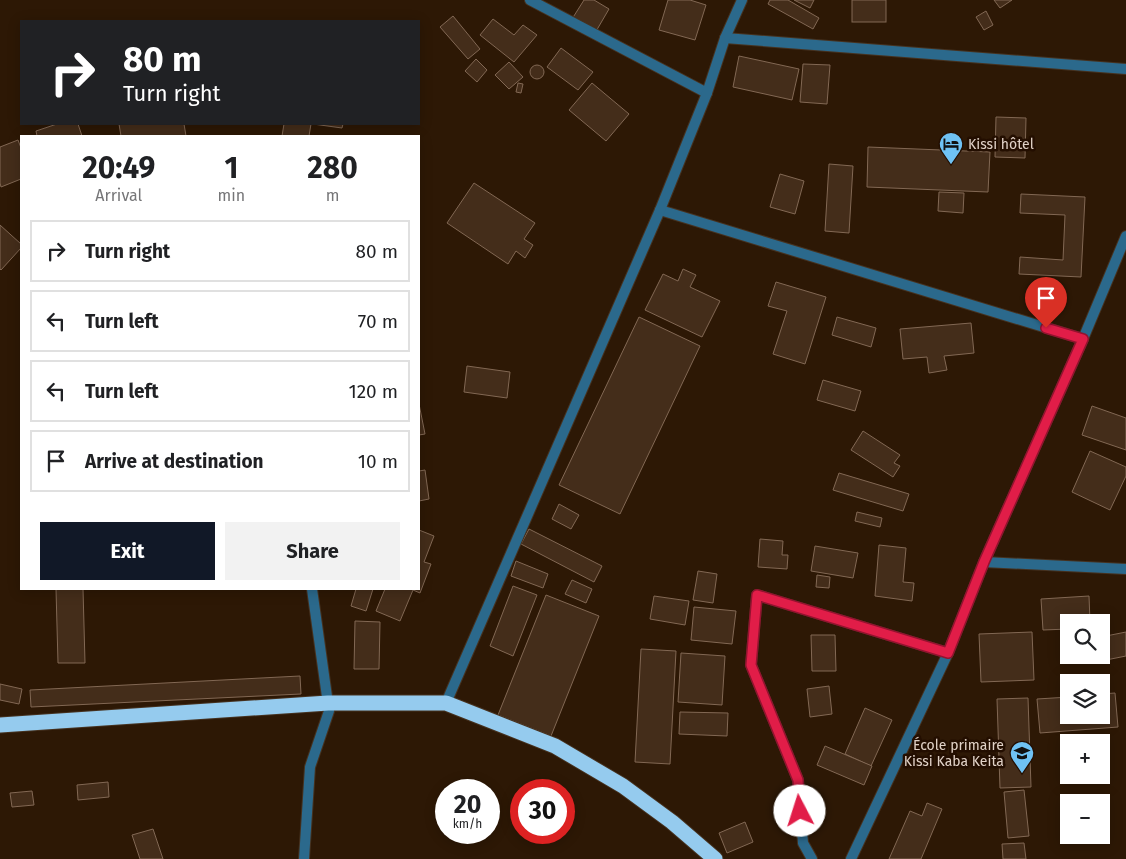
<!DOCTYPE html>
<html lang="en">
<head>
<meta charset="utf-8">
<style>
  :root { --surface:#fff; --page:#f2f2f2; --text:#202124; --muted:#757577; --line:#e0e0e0; --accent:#111827 }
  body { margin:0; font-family:"Fira Sans",sans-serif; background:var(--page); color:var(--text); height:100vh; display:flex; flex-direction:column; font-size:19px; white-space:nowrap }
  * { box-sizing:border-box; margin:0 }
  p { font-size:16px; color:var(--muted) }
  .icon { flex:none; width:28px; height:28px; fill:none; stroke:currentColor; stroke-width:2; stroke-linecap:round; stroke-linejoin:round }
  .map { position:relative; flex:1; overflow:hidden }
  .details { position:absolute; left:20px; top:135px; width:400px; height:455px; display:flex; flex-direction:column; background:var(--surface); border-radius:0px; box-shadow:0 2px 12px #0003 }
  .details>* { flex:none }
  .top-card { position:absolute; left:20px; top:20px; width:400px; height:105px; border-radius:0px; box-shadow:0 2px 12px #0003; background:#202124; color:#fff; overflow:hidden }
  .fabs { position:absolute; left:1060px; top:614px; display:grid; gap:10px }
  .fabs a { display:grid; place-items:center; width:50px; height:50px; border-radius:0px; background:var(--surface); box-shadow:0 2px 12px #0003; font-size:25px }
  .speed { position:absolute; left:435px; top:779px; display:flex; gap:10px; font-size:25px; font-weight:700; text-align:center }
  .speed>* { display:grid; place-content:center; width:65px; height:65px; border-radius:50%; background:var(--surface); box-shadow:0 2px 12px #0003; line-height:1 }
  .speed small { font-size:12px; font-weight:400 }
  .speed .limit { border:8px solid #d22; background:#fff; color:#111 }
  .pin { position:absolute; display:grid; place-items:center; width:42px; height:42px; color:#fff; margin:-51px -21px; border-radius:50% 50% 50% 0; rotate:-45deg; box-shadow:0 0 5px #0007 }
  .pin .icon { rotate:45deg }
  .me { position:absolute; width:55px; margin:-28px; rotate:355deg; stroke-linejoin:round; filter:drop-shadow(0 0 4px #0008) }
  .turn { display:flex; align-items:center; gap:18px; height:105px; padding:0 20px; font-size:22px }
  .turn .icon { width:65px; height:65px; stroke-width:2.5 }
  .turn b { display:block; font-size:35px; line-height:42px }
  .eta { display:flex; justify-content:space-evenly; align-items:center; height:85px; text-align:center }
  .eta b { font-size:30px; font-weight:700; line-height:35px }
  .cta { display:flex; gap:10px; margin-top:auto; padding:10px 20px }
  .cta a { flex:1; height:58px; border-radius:0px; background:var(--accent); color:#fff; font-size:20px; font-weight:700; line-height:58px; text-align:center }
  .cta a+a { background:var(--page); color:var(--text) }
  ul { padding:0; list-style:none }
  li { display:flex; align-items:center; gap:15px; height:62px; margin:0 10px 8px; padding:0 10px; border:2px solid var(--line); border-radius:0px }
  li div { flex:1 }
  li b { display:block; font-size:19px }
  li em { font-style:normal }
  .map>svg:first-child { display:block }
  .building { fill:#442d1a; stroke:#826854 }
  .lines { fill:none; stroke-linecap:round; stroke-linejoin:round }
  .street-casing { stroke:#463220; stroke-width:12 }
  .highway-casing { stroke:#463220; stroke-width:17 }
  .street { stroke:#2b698c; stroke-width:10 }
  .highway { stroke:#95cbee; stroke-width:15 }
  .route-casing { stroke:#92132f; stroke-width:12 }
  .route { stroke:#e11d48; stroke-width:9 }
  .labels { text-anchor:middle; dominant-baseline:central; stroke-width:5; stroke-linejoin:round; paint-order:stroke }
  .poi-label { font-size:14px; fill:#e1d2c7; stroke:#230e00; text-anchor:start }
</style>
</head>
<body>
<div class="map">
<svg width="1126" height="859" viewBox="0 0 1126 859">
  <rect width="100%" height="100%" fill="#2d1805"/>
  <g class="building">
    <polygon points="584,0 594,0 609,9 595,33 572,19"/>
    <polygon points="668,0 690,0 706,5 695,40 659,30"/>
    <polygon points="770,0 788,0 819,18 813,29 768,4"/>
    <polygon points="794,0 814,0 810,8"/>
    <rect x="852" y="0" width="34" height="22"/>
    <polygon points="994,0 1012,0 1000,8"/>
    <polygon points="986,11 993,25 984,30 976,17"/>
    <polygon points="453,16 480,49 468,59 440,27"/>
    <polygon points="493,19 514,35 523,25 537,35 514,62 480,35"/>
    <polygon points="561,48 593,72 578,90 547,67"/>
    <polygon points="739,56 799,69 792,100 733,87"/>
    <polygon points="476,59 487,70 477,82 465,71"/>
    <polygon points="509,62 523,77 509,89 495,75"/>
    <polygon points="803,64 830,65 827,104 800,102"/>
    <circle cx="537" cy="72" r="7"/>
    <polygon points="518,83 523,84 521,93 516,92"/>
    <polygon points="592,83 629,114 606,141 569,110"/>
    <polygon points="996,117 1026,118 1025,158 995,157"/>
    <polygon points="57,124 78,124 82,136 37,136 36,131"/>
    <polygon points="119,124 184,124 186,136 121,136"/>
    <polygon points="284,124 311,124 309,136 282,136"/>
    <polygon points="313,124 343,124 342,128"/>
    <polygon points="18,140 21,148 21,179 1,187 0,183 0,147"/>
    <polygon points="868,147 990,152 988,192 867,187"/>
    <polygon points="829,164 853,166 849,233 825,231"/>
    <polygon points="780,174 804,181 795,214 770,207"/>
    <polygon points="474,183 535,223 524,239 533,245 525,258 516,251 508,264 447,223"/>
    <polygon points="939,192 964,193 963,213 938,211"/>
    <polygon points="1021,194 1085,197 1081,277 1019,274 1020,257 1063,260 1065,215 1020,213"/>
    <polygon points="0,225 21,244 21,248 1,270 0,269"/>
    <polygon points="683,269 696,275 690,287 720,301 702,337 645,310 663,274 678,281"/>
    <polygon points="776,282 826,297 805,364 773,354 787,311 768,306"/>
    <polygon points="639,317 700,346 620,514 559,485"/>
    <polygon points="837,317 876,328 871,347 832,335"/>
    <polygon points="971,323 974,353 944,356 947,370 929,373 927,357 903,359 900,329"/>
    <polygon points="467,366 510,372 507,398 464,392"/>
    <polygon points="823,380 861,391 855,411 817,400"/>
    <polygon points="419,404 425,434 419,435"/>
    <polygon points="1092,406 1126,418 1126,450 1082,435"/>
    <polygon points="863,431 900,455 894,463 900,466 893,477 851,450"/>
    <polygon points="1090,451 1126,467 1126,476 1110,510 1072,492"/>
    <polygon points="425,470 429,499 419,501 419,471"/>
    <polygon points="839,473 909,494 903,511 833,490"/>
    <polygon points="559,504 579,515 571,529 552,519"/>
    <polygon points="857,512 882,518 880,527 855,521"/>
    <polygon points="529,529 602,566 594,582 521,544"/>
    <polygon points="419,530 434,536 424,562 431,564 420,593 413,590 400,621 376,611 385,589 419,589"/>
    <polygon points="760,539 783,541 782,555 788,555 787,569 758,567"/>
    <polygon points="879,545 906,548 903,582 914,583 912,601 875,596"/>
    <polygon points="815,546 858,553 853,578 811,571"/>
    <polygon points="516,561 548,574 543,588 511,576"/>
    <polygon points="698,571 717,574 713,603 693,600"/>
    <polygon points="817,575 830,577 829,588 816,587"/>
    <polygon points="572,580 592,589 586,603 565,594"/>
    <polygon points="513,586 537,595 513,656 490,646"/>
    <polygon points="56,589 83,589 85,663 58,663"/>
    <polygon points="356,589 373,589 366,611 351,606"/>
    <polygon points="546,595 599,616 551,736 498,715"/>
    <polygon points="654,596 689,601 685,625 650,619"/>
    <polygon points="1089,596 1090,622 1069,622 1069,629 1043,630 1041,599"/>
    <polygon points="694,607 736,611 732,644 691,640"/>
    <polygon points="355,621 380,622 379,669 354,669"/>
    <polygon points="1032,632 1034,680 981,682 979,634"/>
    <polygon points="1126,632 1126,656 1101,661 1099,655 1101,655 1101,637"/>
    <polygon points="811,635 835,635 836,671 812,671"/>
    <polygon points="641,649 676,651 670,764 635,762"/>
    <polygon points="681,653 725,656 722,705 678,702"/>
    <polygon points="300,676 301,694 31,707 30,690"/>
    <polygon points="0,684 22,689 19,704 0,700"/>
    <polygon points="829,686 832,714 810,717 807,689"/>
    <polygon points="1115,693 1118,727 1040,733 1037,699 1069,697 1069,715 1101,715 1101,694"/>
    <polygon points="1028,698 1031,787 1000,788 997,699"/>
    <polygon points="865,708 892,720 871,766 845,754"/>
    <polygon points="680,712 728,713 727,736 679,734"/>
    <polygon points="825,746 872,766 864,785 817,765"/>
    <polygon points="108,782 109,797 78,800 77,785"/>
    <polygon points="1024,790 1029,836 1008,838 1004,792"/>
    <polygon points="32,791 34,805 12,807 10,793"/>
    <polygon points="927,803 942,809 921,859 889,859 910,811 922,816"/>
    <polygon points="745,822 753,842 727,853 719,833"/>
    <polygon points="153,829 163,859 140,859 132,835"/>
    <polygon points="1024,843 1026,859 1003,859 1002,844"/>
  </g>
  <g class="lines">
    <g class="street-casing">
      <g id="street">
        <polyline points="530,0 707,93"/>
        <polyline points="725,38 1126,69"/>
        <polyline points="660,210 1083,339"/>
        <polyline points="984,562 1126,569"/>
        <polyline points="446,703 660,210 707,93 725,38 742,0"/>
        <polyline points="304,859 310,767 329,711 312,589"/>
        <polyline points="812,859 803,843 798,780 751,665 757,595 948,653"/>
        <polyline points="851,859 948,653 984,562 1083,339 1126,236"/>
      </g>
    </g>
    <g class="highway-casing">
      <polyline id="highway" points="0,725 328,703 446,703 555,746 623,786 672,822 715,859"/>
    </g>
    <use href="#street" class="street"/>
    <use href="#highway" class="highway"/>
  </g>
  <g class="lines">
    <g class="route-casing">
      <polyline id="route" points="800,811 798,780 751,665 757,595 948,653 984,562 1083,339 1046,328"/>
    </g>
    <use href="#route" class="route"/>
  </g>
  <defs>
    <g id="hotel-pin" transform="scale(1.25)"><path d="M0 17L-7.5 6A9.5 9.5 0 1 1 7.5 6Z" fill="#6fc2f4" stroke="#230e00"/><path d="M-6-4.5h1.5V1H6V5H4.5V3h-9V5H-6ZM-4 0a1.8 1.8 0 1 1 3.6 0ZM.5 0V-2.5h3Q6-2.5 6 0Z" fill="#111"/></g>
    <g id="school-pin" transform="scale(1.25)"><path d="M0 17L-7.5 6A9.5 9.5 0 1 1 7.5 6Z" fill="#6fc2f4" stroke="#230e00"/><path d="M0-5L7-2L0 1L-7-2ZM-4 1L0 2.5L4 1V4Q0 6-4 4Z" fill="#111"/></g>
  </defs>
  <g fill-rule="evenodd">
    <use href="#hotel-pin" x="951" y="144"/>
    <use href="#school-pin" x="1022" y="753"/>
  </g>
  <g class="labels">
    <g class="poi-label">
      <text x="968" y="144">Kissi hôtel</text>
      <text x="1004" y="745" text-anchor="end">École primaire<tspan x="1004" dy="16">Kissi Kaba Keita</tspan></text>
    </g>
  </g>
</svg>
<div class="fabs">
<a><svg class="icon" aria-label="search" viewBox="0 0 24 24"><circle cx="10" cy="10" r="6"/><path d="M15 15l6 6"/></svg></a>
<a><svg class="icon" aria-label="layers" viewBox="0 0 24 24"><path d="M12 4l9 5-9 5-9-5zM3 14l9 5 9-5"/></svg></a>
<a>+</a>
<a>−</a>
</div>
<div class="speed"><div>20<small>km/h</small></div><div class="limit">30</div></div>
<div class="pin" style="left:1046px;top:328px;background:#d93025"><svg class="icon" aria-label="arrive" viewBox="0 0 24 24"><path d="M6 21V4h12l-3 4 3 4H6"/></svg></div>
<svg class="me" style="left:800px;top:811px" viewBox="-20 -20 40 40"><circle r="19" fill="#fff"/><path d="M0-13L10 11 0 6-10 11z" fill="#e11d48"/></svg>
<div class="top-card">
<div class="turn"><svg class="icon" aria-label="right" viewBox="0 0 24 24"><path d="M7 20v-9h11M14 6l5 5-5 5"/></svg><div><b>80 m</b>Turn right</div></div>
</div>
<section class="details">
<div class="eta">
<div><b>20:49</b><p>Arrival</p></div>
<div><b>1</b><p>min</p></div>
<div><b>280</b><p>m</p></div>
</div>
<ul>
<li><svg class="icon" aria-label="right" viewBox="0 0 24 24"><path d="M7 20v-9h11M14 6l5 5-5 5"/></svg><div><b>Turn right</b></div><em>80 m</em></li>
<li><svg class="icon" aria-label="left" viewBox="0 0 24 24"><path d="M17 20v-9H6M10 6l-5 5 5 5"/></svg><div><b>Turn left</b></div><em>70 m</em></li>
<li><svg class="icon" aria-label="left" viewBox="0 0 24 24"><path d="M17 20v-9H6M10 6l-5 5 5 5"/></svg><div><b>Turn left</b></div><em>120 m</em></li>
<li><svg class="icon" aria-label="arrive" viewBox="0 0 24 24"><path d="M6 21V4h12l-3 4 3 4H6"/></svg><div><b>Arrive at destination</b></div><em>10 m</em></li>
</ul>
<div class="cta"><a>Exit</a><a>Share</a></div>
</section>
</div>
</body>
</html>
